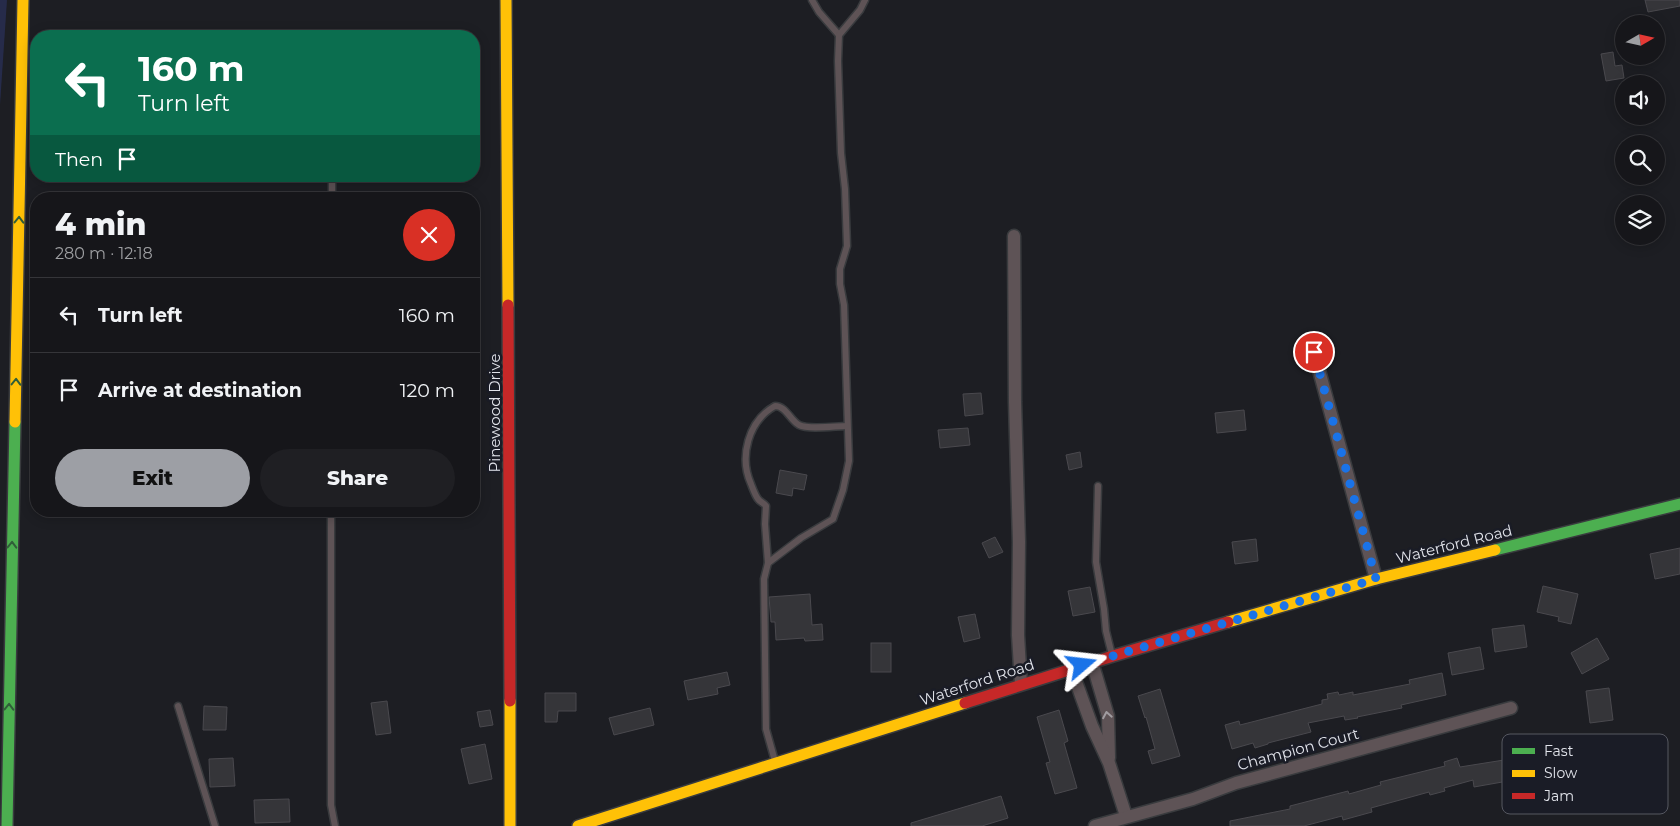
<!DOCTYPE html>
<html lang="en">
<head>
<meta charset="utf-8">
<style>
  :root { --surface:#16161a; --page:#1f1f23; --text:#f1f3f6; --muted:#9e9fa2; --line:#353539; --accent:#9d9fa5 }
  body { margin:0; font-family:Montserrat,sans-serif; background:var(--page); color:var(--text); height:100vh; display:flex; flex-direction:column; font-size:19px; white-space:nowrap }
  * { box-sizing:border-box; margin:0 }
  p { font-size:16px; color:var(--muted) }
  .icon { flex:none; width:28px; height:28px; fill:none; stroke:currentColor; stroke-width:2; stroke-linecap:round; stroke-linejoin:round }
  .map { position:relative; flex:1; overflow:hidden }
  .sheet { position:absolute; left:30px; top:192px; width:450px; height:325px; display:flex; flex-direction:column; background:var(--surface); border-radius:20px; box-shadow:0 2px 12px #0003,0 0 0 1px var(--line) }
  .sheet>* { flex:none }
  .hud { position:absolute; left:30px; top:30px; width:450px; height:152px; border-radius:20px; box-shadow:0 2px 12px #0003,0 0 0 1px var(--line); background:#0b6e4f; color:#fff; overflow:hidden }
  .needle { width:32px; rotate:81deg }
  .tools { position:absolute; left:1615px; top:15px; display:grid; gap:10px }
  .tools a { display:grid; place-items:center; width:50px; height:50px; border-radius:50%; background:var(--surface); box-shadow:0 2px 12px #0003,0 0 0 1px var(--line); font-size:25px }
  .pin { position:absolute; display:grid; place-items:center; width:42px; height:42px; color:#fff; margin:-21px; border:2px solid #fff; border-radius:50%; box-shadow:0 1px 5px #0007 }
  .me { position:absolute; width:55px; margin:-28px; rotate:73deg; stroke-linejoin:round; filter:drop-shadow(0 0 4px #0008) }
  .turn { display:flex; align-items:center; gap:18px; height:105px; padding:0 25px; font-size:22px }
  .turn .icon { width:65px; height:65px; stroke-width:2.5 }
  .turn b { display:block; font-size:35px; line-height:42px }
  .then { display:flex; align-items:center; height:48px; padding:0 25px; background:#0003; gap:10px; font-size:19px }
  .round { display:grid; place-items:center; flex:none; width:52px; height:52px; border-radius:26px; background:var(--page) }
  .headline { display:flex; align-items:center; justify-content:space-between; height:85px; padding:0 25px }
  h1 { font-size:30px; font-weight:800; line-height:38px }
  .action { display:flex; gap:10px; margin-top:auto; padding:10px 25px }
  .action a { flex:1; height:58px; border-radius:30px; background:var(--accent); color:#111; font-size:20px; font-weight:800; line-height:58px; text-align:center }
  .action a+a { background:var(--page); color:var(--text) }
  ul { padding:0; list-style:none }
  li { display:flex; align-items:center; gap:15px; height:75px; padding:0 25px; border-top:1px solid var(--line) }
  li div { flex:1 }
  li b { display:block; font-size:19px }
  li em { font-style:normal }
  .map>svg:first-child { display:block }
  .green { fill:#262b4a }
  .building { fill:#353539; stroke:#4a494e }
  .lines { fill:none; stroke-linecap:round; stroke-linejoin:round }
  .lane-casing { stroke:#393b3e; stroke-width:9 }
  .street-casing { stroke:#393b3e; stroke-width:15 }
  .fast-casing { stroke:#393b3e; stroke-width:14 }
  .slow-casing { stroke:#393b3e; stroke-width:14 }
  .jam-casing { stroke:#393b3e; stroke-width:14 }
  .lane { stroke:#5e5356; stroke-width:6 }
  .street { stroke:#5e5356; stroke-width:12 }
  .fast { stroke:#4caf50; stroke-width:11 }
  .slow { stroke:#ffc107; stroke-width:11 }
  .jam { stroke:#c62828; stroke-width:11 }
  .oneway { stroke:#305e39 }
  .oneway2 { stroke:#a09ca0 }
  .route { stroke:#1a73e8; stroke-width:9; stroke-dasharray:0 16.2 }
  .labels { text-anchor:middle; dominant-baseline:central; stroke-width:5; stroke-linejoin:round; paint-order:stroke }
  .street-label { font-size:15px; fill:#e2e4eb; stroke:#1a1c26 }
  .key { fill:#1a1c26; stroke:#565861; stroke-width:1 }
  .key-label { font-size:14px; fill:#e2e4eb }
</style>
</head>
<body>
<div class="map">
<svg width="1680" height="826" viewBox="0 0 1680 826">
  <rect width="100%" height="100%" fill="#1d1e23"/>
  <polygon class="green" points="0,0 7,0 0,105"/>
  <g class="building">
    <polygon points="1645,0 1680,0 1680,6 1648,12"/>
    <polygon points="1613,52 1615,66 1622,65 1624,78 1606,81 1601,54"/>
    <polygon points="981,393 983,414 965,416 963,394"/>
    <polygon points="1244,410 1246,430 1217,433 1215,413"/>
    <polygon points="968,428 970,445 940,448 938,430"/>
    <polygon points="1080,452 1082,467 1069,470 1066,455"/>
    <polygon points="780,470 807,475 804,490 793,488 792,496 776,493"/>
    <polygon points="995,537 1003,552 989,558 982,543"/>
    <polygon points="1256,539 1258,561 1235,564 1232,542"/>
    <polygon points="1680,548 1680,574 1655,579 1650,554"/>
    <polygon points="1543,586 1578,594 1571,624 1558,621 1559,617 1537,612"/>
    <polygon points="1090,587 1095,612 1073,616 1068,591"/>
    <polygon points="810,594 812,625 822,624 823,640 805,641 804,638 776,640 775,622 771,622 769,597"/>
    <polygon points="975,614 980,638 964,642 958,617"/>
    <polygon points="1524,625 1527,647 1495,652 1492,629"/>
    <polygon points="1597,638 1609,659 1582,674 1571,653"/>
    <rect x="871" y="643" width="20" height="29"/>
    <polygon points="1480,647 1484,669 1452,675 1448,653"/>
    <polygon points="727,672 730,685 717,688 718,694 688,700 684,681"/>
    <polygon points="1442,673 1446,695 1401,705 1402,708 1357,717 1358,718 1345,720 1344,716 1308,723 1311,732 1268,743 1268,744 1255,748 1253,743 1232,749 1225,725 1239,721 1240,725 1322,704 1322,700 1328,699 1327,694 1338,692 1339,695 1353,692 1353,695 1410,684 1409,680"/>
    <polygon points="1609,688 1613,720 1590,723 1586,691"/>
    <polygon points="1160,689 1180,756 1152,764 1148,751 1155,749 1146,717 1145,718 1138,696"/>
    <polygon points="545,693 576,693 576,711 558,711 557,722 545,722"/>
    <polygon points="387,701 391,733 376,735 371,703"/>
    <polygon points="204,706 227,707 226,730 203,730"/>
    <polygon points="650,708 654,725 614,735 609,718"/>
    <polygon points="490,710 493,725 480,727 477,712"/>
    <polygon points="1059,710 1068,741 1064,743 1077,788 1055,794 1046,763 1050,762 1037,717"/>
    <polygon points="485,744 492,779 469,784 461,749"/>
    <polygon points="233,758 235,786 210,787 209,759"/>
    <polygon points="1457,758 1460,767 1504,760 1508,781 1474,787 1473,780 1444,788 1445,791 1430,795 1429,792 1371,808 1372,812 1343,820 1342,816 1304,826 1230,826 1230,821 1290,809 1290,806 1348,791 1349,794 1381,785 1380,782 1445,766 1444,762"/>
    <polygon points="1001,796 1008,818 982,826 911,826 911,823"/>
    <polygon points="289,799 290,822 255,823 254,800"/>
  </g>
  <g class="lines">
    <g class="lane-casing">
      <g id="lane">
        <polyline points="812,0 819,12 839,35"/>
        <polyline points="332,176 332,199"/>
        <polyline points="1098,486 1096,562 1104,609 1106,631 1112,655"/>
        <polyline points="331,511 331,805 335,826"/>
        <path d="M768 563 765 524 766 506C764 503 760 502 758 499 755 495 753 489 751 484 739 457 748 421 775 406 786 406 790 420 799 425 809 430 836 426 847 426"/>
        <polyline points="178,706 215,826"/>
        <polyline points="775,761 766,729 764,579 768,563 801,538 833,519 843,490 849,461 844,305 840,284 840,269 847,246 845,189 841,153 838,61 839,35 860,10 865,0"/>
      </g>
    </g>
    <g class="street-casing">
      <g id="street">
        <polyline points="1014,236 1015,402 1019,542 1018,635 1021,684"/>
        <polyline points="1314,352 1376,579"/>
        <polyline points="1092,662 1108,716 1109,758"/>
        <polyline points="1071,668 1092,726 1109,763 1126,816"/>
        <polyline points="1095,826 1193,799 1236,783 1511,708"/>
      </g>
    </g>
    <g class="fast-casing">
      <g id="fast">
        <polyline points="1495,550 1680,504"/>
        <polyline points="7,826 15,422"/>
      </g>
    </g>
    <g class="slow-casing">
      <g id="slow">
        <polyline points="506,0 508,305"/>
        <polyline points="15,422 23,0"/>
        <polyline points="1228,622 1376,579 1495,550"/>
        <polyline points="510,701 510,826"/>
        <polyline points="578,826 965,703"/>
      </g>
    </g>
    <g class="jam-casing">
      <g id="jam">
        <polyline points="508,305 510,701"/>
        <polyline points="965,703 1113,656 1228,622"/>
      </g>
    </g>
    <use href="#lane" class="lane"/>
    <use href="#street" class="street"/>
    <use href="#fast" class="fast"/>
    <use href="#slow" class="slow"/>
    <use href="#jam" class="jam"/>
  </g>
  <defs><path id="oneway-chevron" d="M-2-3.5L2.5 0L-2 3.5" fill="none" stroke-width="1.6" stroke-linecap="round" stroke-linejoin="round" transform="scale(1.25)"/></defs>
  <g class="oneway">
    <use href="#oneway-chevron" transform="translate(19 220) rotate(-89)"/>
    <use href="#oneway-chevron" transform="translate(16 382) rotate(-89)"/>
    <use href="#oneway-chevron" transform="translate(12 545) rotate(-89)"/>
    <use href="#oneway-chevron" transform="translate(9 707) rotate(-89)"/>
  </g>
  <use class="oneway2" href="#oneway-chevron" transform="translate(1107 715) rotate(-100)"/>
  <g class="lines">
    <polyline class="route" points="1082,665 1376,579 1314,352"/>
  </g>
  <g class="labels">
    <g class="street-label">
      <text transform="translate(494 413) rotate(-90)">Pinewood Drive</text>
      <text transform="translate(1454 544) rotate(-14)">Waterford Road</text>
      <text transform="translate(977 682) rotate(-18)">Waterford Road</text>
      <text transform="translate(1298 749) rotate(-15)">Champion Court</text>
    </g>
  </g>
  <rect x="1502" y="734" width="166" height="80" rx="8" class="key"/>
  <rect x="1512" y="748" width="23" height="6" fill="#4caf50"/>
  <rect x="1512" y="770" width="23" height="7" fill="#ffc107"/>
  <rect x="1512" y="793" width="23" height="6" fill="#c62828"/>
  <g class="key-label">
    <text x="1544" y="756">Fast</text>
    <text x="1544" y="778">Slow</text>
    <text x="1544" y="801">Jam</text>
  </g>
</svg>
<div class="tools">
<a><svg class="needle" viewBox="-14 -14 28 28"><path d="M0-13l5 13h-10z" fill="#e53935"/><path d="M0 13l5-13h-10z" fill="#9e9fa2"/></svg></a>
<a><svg class="icon" aria-label="sound" viewBox="0 0 24 24"><path d="M4 9h4l5-4v14l-5-4H4zM17 9q2 3 0 6"/></svg></a>
<a><svg class="icon" aria-label="search" viewBox="0 0 24 24"><circle cx="10" cy="10" r="6"/><path d="M15 15l6 6"/></svg></a>
<a><svg class="icon" aria-label="layers" viewBox="0 0 24 24"><path d="M12 4l9 5-9 5-9-5zM3 14l9 5 9-5"/></svg></a>
</div>
<div class="pin" style="left:1314px;top:352px;background:#d93025"><svg class="icon" aria-label="arrive" viewBox="0 0 24 24"><path d="M6 21V4h12l-3 4 3 4H6"/></svg></div>
<svg class="me" style="left:1082px;top:665px" viewBox="-20 -20 40 40"><path d="M0-17L14 15 0 8-14 15z" fill="#1a73e8" stroke="#fff" stroke-width="4"/></svg>
<div class="hud">
<div class="turn"><svg class="icon" aria-label="left" viewBox="0 0 24 24"><path d="M17 20v-9H6M10 6l-5 5 5 5"/></svg><div><b>160 m</b>Turn left</div></div>
<div class="then">Then<svg class="icon" aria-label="arrive" viewBox="0 0 24 24"><path d="M6 21V4h12l-3 4 3 4H6"/></svg></div>
</div>
<section class="sheet">
<div class="headline"><div><h1>4 min</h1><p>280 m · 12:18</p></div><a class="round" style="background:#d93025;color:#fff"><svg class="icon" aria-label="close" viewBox="0 0 24 24"><path d="M6 6l12 12M18 6L6 18"/></svg></a></div>
<ul>
<li><svg class="icon" aria-label="left" viewBox="0 0 24 24"><path d="M17 20v-9H6M10 6l-5 5 5 5"/></svg><div><b>Turn left</b></div><em>160 m</em></li>
<li><svg class="icon" aria-label="arrive" viewBox="0 0 24 24"><path d="M6 21V4h12l-3 4 3 4H6"/></svg><div><b>Arrive at destination</b></div><em>120 m</em></li>
</ul>
<div class="action"><a>Exit</a><a>Share</a></div>
</section>
</div>
</body>
</html>
